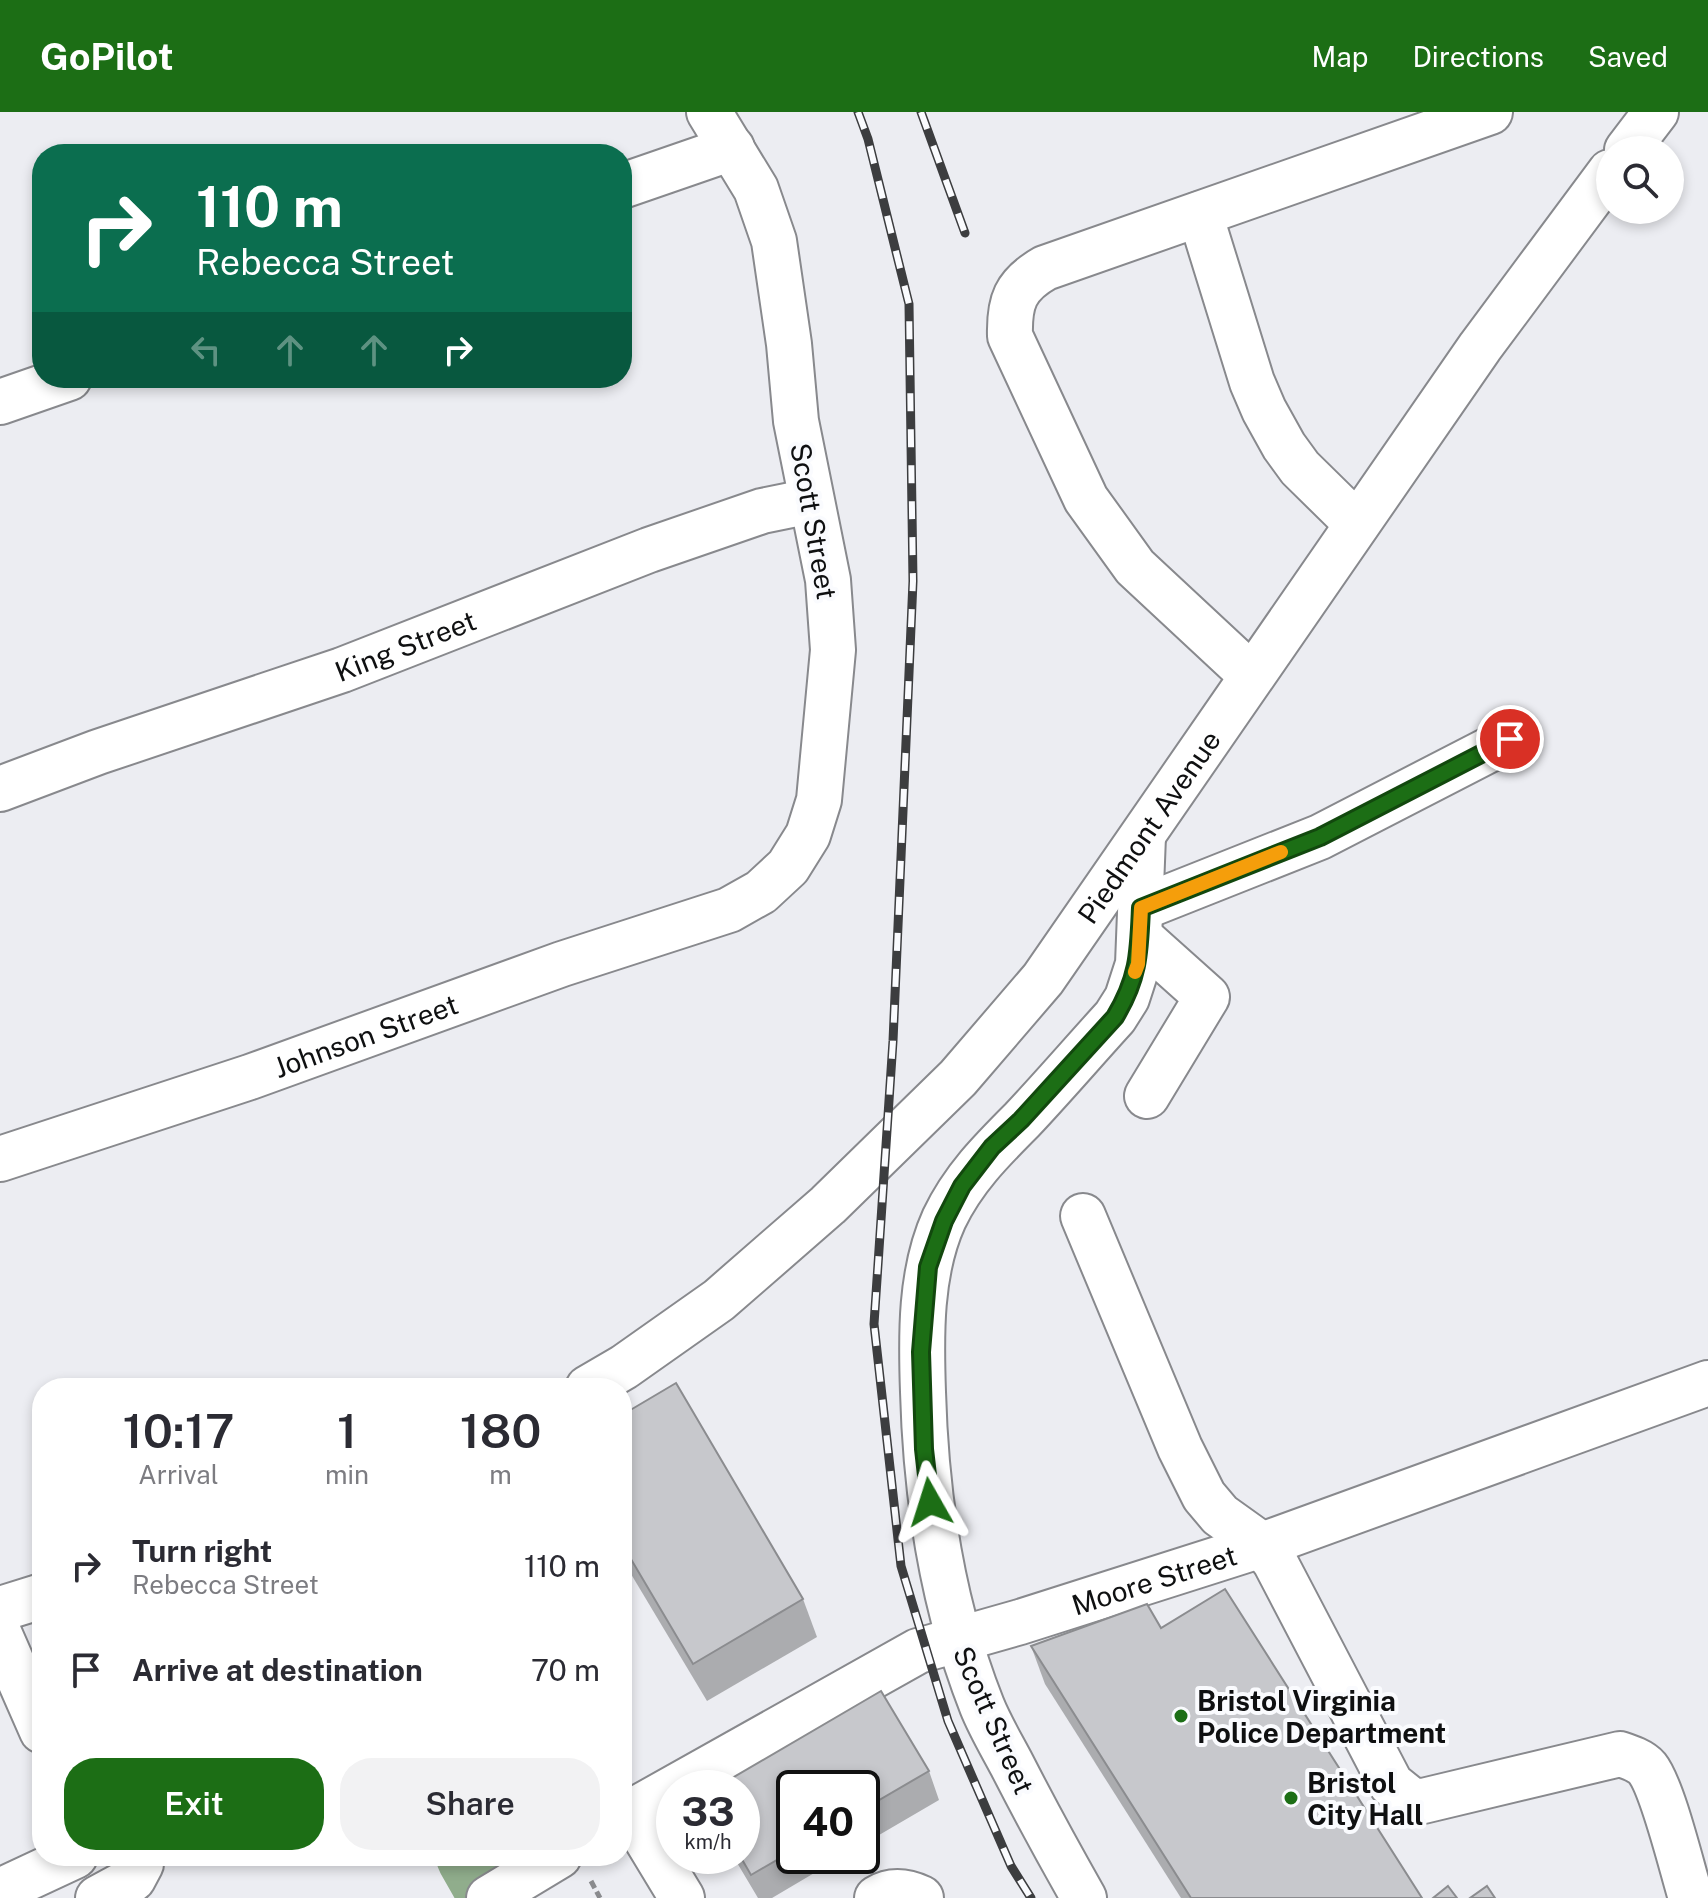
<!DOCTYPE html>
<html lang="en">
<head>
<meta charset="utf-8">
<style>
  :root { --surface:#fff; --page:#f2f2f3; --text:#2b2b33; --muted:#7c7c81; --accent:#1c6e15 }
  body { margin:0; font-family:"Public Sans",sans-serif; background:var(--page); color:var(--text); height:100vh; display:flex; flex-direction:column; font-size:30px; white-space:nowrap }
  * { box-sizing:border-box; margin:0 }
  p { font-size:26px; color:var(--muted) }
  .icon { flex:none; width:44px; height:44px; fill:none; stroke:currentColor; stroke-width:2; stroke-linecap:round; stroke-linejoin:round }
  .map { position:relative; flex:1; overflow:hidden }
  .drawer { position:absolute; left:32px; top:1266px; width:600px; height:488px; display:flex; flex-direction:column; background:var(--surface); border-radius:32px; box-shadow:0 4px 12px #0003 }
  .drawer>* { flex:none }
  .top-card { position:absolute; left:32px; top:32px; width:600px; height:244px; border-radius:32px; box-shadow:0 4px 12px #0003; background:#0b6e4f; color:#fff; overflow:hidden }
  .buttons { position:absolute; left:1596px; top:24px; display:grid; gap:16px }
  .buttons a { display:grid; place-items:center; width:88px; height:88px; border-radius:50%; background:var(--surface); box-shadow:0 4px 12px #0003; font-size:40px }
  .speed { position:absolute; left:656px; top:1658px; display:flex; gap:16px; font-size:40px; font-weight:700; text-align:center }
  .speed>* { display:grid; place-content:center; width:104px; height:104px; border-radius:50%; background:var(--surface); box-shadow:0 4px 12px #0003; line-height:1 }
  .speed small { font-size:20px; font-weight:400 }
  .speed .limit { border:4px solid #111; border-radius:12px; background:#fff; color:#111 }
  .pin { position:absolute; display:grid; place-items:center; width:68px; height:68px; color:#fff; margin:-34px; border:4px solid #fff; border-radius:50%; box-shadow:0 2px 8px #0007 }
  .me { position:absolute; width:88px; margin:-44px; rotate:354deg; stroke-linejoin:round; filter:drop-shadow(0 0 6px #0008) }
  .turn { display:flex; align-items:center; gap:28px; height:168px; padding:0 32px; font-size:36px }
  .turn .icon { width:104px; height:104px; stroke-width:2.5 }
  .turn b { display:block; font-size:56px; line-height:68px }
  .lanes { display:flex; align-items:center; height:76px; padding:0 32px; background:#0003; justify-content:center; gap:40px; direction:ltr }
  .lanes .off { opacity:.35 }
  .eta { display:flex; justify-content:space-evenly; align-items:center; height:136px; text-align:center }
  .eta b { font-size:48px; font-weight:600; line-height:56px }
  .cta { display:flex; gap:16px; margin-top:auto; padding:16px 32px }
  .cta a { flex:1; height:92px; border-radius:32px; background:var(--accent); color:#fff; font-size:32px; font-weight:600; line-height:92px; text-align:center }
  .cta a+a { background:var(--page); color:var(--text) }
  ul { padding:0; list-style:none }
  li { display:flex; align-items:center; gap:24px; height:104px; padding:0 32px }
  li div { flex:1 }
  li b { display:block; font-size:30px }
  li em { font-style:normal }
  header { display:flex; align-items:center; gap:48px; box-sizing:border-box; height:112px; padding:0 40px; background:var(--accent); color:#fff }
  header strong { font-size:38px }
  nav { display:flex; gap:44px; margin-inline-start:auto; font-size:28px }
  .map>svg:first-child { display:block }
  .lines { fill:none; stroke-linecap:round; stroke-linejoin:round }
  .river { stroke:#90ad8c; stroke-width:72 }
  .minor-casing { stroke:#88898d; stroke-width:48 }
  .major-casing { stroke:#88898d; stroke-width:48 }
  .path { stroke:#8a8b8e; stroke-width:5; stroke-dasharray:8 4; stroke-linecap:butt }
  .minor { stroke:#fff; stroke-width:44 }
  .major { stroke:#fff; stroke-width:44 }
  .rail-casing { stroke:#3c3d3f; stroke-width:9 }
  .rail { stroke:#fafbfe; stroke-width:6; stroke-dasharray:18; stroke-linecap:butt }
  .wall { fill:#abacaf }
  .building { fill:#c7c8cc; stroke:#8b8c8f; stroke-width:2 }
  .route-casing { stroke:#12480e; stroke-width:20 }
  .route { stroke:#1c6e15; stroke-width:14 }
  .slow { stroke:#f59e0b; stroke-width:14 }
  .poi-dot { fill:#1c6e15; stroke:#fafbfe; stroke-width:3 }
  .labels { text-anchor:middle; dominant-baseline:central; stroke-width:8; stroke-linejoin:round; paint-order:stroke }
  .street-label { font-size:28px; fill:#0f1011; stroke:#fafbfe }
  .poi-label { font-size:28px; font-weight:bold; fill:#0f1011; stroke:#fafbfe; text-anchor:start }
</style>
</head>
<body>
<header>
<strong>GoPilot</strong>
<nav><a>Map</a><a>Directions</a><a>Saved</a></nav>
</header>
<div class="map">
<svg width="1708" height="1786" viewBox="0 0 1708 1786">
  <rect width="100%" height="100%" fill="#ecedf2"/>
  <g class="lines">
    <polyline class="river" points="472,1744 496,1786"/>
    <g class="minor-casing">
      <g id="minor">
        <polyline points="622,74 732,36"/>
        <polyline points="1200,102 1252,270 1264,298 1284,334 1300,356 1357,412"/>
        <polyline points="0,290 69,266"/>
        <path d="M1251 563 1135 455 1086 387 1010 224C1009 190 1015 173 1045 156L1490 0"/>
        <path id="s1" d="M0 677 98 640 342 558 649 438 762 399 811 389"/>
        <polyline points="1141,796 1320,725 1510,627"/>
        <polyline points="1140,825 1207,885 1147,984"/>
        <path id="s2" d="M0 1047 250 965 562 852 729 798 761 780 788 755 808 723 819 688 833 538 828 468 796 309 789 232 774 129 756 77 709 0"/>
        <path d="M1083 1104 1180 1336 1204 1384 1220 1403 1262 1433 1275 1450 1391 1672 1411 1688 1423 1689 1620 1642C1629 1645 1641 1649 1647 1656 1663 1676 1682 1757 1691 1786"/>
        <polyline points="0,1523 42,1619"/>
        <polyline points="630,1700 682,1786"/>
        <path id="s3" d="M622 1705 918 1539 1020 1510 1262 1433 1708 1271"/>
        <polyline points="0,1779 75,1744"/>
        <polyline points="98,1786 133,1767 141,1752 139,1744"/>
        <polyline points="489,1786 559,1744"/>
        <path d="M877 1786C892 1777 906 1779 921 1786"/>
        <path d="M1084 1786C1059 1742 1035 1698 1012 1653 1002 1634 990 1614 982 1594 942 1493 926 1388 923 1280 921 1223 920 1160 944 1107 963 1067 991 1039 1022 1008 1054 974 1084 939 1115 905L1127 886 1138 852 1143 724"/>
      </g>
    </g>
    <g class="major-casing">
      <g id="major">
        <polyline points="1627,38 1656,0"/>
        <path id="s4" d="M588 1276 624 1255 719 1188 828 1093 958 966 1043 867 1480 235 1610 60"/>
        <polyline points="0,1497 42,1484"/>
      </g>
    </g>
    <polyline class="path" points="591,1769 600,1786"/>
    <use href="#minor" class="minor"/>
    <use href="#major" class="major"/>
    <g class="rail-casing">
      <g id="rail">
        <polyline points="858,0 868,27 909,192 913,469 893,929 874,1212 901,1454 948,1609 1011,1754 1031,1786"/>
        <polyline points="921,0 965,121"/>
      </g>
    </g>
    <use href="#rail" class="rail"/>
  </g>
  <g class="wall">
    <polygon points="622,1303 803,1487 817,1525 707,1589 622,1447"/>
    <polygon points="1161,1516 1422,1786 1181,1786 1045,1572 1031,1534"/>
    <polygon points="881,1579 929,1659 939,1688 862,1733 862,1676 794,1676 794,1744 843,1744 772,1786 758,1786 733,1744 742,1744 742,1676 715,1676"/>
  </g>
  <g class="building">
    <polygon points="676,1271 803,1487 693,1552 622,1432 622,1303"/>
    <polygon points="1225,1477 1422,1786 1191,1786 1031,1534 1147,1492 1161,1516"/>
    <polygon points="881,1579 929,1659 862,1698 862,1676 794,1676 794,1738 751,1763 740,1744 742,1744 742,1676 715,1676"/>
    <polygon points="1448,1774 1457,1786 1433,1786"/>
    <polygon points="1487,1774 1495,1786 1470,1786"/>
  </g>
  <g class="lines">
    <g class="route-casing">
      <path id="route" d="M930 1390 924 1337 921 1240 928 1155 944 1109 962 1074 992 1035 1021 1008 1115 905C1139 865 1139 840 1141 796L1320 725 1510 627"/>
    </g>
    <use href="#route" class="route"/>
    <polyline class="slow" points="1135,860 1138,852 1141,796 1281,740"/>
  </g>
  <g class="poi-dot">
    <circle cx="1181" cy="1604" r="8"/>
    <circle cx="1291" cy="1686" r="8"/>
  </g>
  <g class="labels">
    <g class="street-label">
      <text transform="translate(814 409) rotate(80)">Scott Street</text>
      <text stroke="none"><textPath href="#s1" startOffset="430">King Street</textPath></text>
      <text stroke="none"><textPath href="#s4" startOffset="800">Piedmont Avenue</textPath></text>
      <text stroke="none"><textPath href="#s2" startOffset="386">Johnson Street</textPath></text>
      <text stroke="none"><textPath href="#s3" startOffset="586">Moore Street</textPath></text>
      <text transform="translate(994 1608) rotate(66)">Scott Street</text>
    </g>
    <g class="poi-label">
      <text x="1197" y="1588">Bristol Virginia<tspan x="1197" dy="32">Police Department</tspan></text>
      <text x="1307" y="1670">Bristol<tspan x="1307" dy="32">City Hall</tspan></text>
    </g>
  </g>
</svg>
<div class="buttons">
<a><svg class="icon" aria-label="search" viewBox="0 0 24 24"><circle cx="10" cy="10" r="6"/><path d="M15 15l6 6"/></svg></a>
</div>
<div class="speed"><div>33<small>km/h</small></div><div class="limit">40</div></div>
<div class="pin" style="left:1510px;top:627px;background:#d93025"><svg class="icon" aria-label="arrive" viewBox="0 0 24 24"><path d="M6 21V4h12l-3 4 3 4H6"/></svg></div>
<svg class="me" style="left:930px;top:1390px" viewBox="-20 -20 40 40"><path d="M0-17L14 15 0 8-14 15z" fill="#1c6e15" stroke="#fff" stroke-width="4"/></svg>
<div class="top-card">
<div class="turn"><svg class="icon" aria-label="right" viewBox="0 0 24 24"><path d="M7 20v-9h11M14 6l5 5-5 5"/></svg><div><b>110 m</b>Rebecca Street</div></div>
<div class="lanes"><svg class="icon off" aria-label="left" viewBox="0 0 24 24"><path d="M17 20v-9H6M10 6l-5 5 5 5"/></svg><svg class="icon off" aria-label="ahead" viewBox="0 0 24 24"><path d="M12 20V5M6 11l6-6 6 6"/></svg><svg class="icon off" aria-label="ahead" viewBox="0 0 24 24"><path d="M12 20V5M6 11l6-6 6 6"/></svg><svg class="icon" aria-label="right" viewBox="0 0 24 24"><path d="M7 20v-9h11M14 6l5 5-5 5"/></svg></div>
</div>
<section class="drawer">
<div class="eta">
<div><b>10:17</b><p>Arrival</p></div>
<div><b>1</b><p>min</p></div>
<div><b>180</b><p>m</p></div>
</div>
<ul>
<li><svg class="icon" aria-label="right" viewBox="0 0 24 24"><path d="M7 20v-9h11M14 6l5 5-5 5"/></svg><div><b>Turn right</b><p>Rebecca Street</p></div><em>110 m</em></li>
<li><svg class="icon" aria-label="arrive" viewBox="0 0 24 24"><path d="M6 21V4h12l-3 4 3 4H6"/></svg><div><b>Arrive at destination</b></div><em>70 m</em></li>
</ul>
<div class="cta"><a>Exit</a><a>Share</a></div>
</section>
</div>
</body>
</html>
